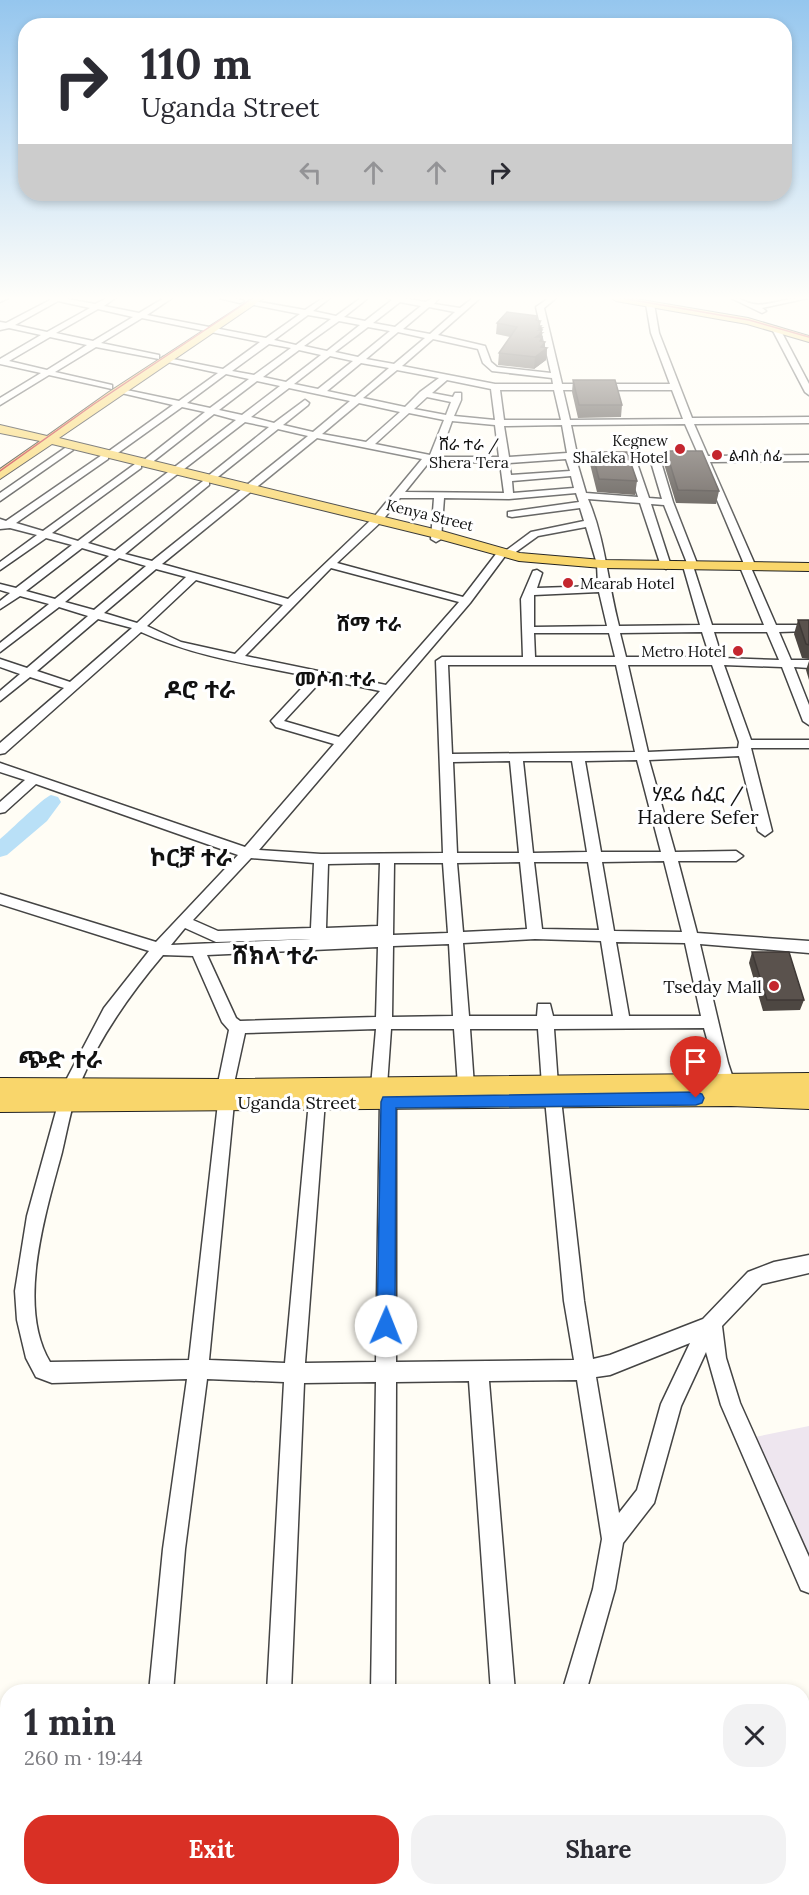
<!DOCTYPE html>
<html lang="en">
<head>
<meta charset="utf-8">
<style>
  :root { --surface:#fff; --page:#f2f2f3; --text:#2b2b33; --muted:#7c7c81; --accent:#d93025 }
  body { margin:0; font-family:Lora,"Noto Sans Ethiopic",serif; background:var(--page); color:var(--text); height:100vh; display:flex; flex-direction:column; font-size:22px; white-space:nowrap }
  * { box-sizing:border-box; margin:0 }
  p { font-size:20px; color:var(--muted) }
  .icon { flex:none; width:33px; height:33px; fill:none; stroke:currentColor; stroke-width:2; stroke-linecap:round; stroke-linejoin:round }
  .map { position:relative; flex:1; overflow:hidden }
  .panel { position:absolute; left:0px; top:1684px; width:810px; height:212px; display:flex; flex-direction:column; background:var(--surface); border-radius:24px 24px 0 0; box-shadow:0 3px 9px #0003 }
  .panel>* { flex:none }
  .hud { position:absolute; left:18px; top:18px; width:774px; height:183px; border-radius:24px; box-shadow:0 3px 9px #0003; background:#fff; color:var(--text); overflow:hidden }
  .pin { position:absolute; display:grid; place-items:center; width:51px; height:51px; color:#fff; margin:-62px -26px; border-radius:50% 50% 50% 0; rotate:-45deg; box-shadow:0 0 6px #0007 }
  .pin .icon { rotate:45deg }
  .me { position:absolute; width:66px; margin:-33px; rotate:1deg; stroke-linejoin:round; filter:drop-shadow(0 0 4px #0008) }
  .turn { display:flex; align-items:center; gap:21px; height:126px; padding:0 24px; font-size:27px }
  .turn .icon { width:78px; height:78px; stroke-width:2.5 }
  .turn b { display:block; font-size:42px; line-height:51px }
  .lanes { display:flex; align-items:center; height:57px; padding:0 24px; background:#0003; justify-content:center; gap:30px; direction:ltr }
  .lanes .off { opacity:.35 }
  .round { display:grid; place-items:center; flex:none; width:63px; height:63px; border-radius:24px; background:var(--page) }
  .summary { display:flex; align-items:center; justify-content:space-between; height:102px; padding:0 24px }
  h1 { font-size:36px; font-weight:700; line-height:45px }
  .cta { display:flex; gap:12px; margin-top:auto; padding:12px 24px }
  .cta a { flex:1; height:69px; border-radius:24px; background:var(--accent); color:#fff; font-size:24px; font-weight:700; line-height:69px; text-align:center }
  .cta a+a { background:var(--page); color:var(--text) }
  .map>svg:first-child { display:block }
  .industrial { fill:#eee6ef }
  .lines { fill:none; stroke-linecap:round; stroke-linejoin:round }
  .river { fill:#b9e0f7; fill-rule:evenodd }
  .minor-casing { stroke:#444; stroke-width:3 }
  .major-casing { stroke:#222; stroke-width:2 }
  .minor { fill:#fff; fill-rule:evenodd }
  .major { fill:#f9d66b; fill-rule:evenodd }
  .tram { stroke:#c4262e; stroke-width:1.5 }
  .wall { fill:#4d4742 }
  .shaded-wall { fill:#3f3936 }
  .building { fill:#5a524d; stroke:#3f3936; stroke-width:1.5 }
  .route { fill:#1a73e8; stroke:#114b97; stroke-width:1.5 }
  .poi-dot { fill:#c4262e; stroke:#fff; stroke-width:2 }
  .labels { text-anchor:middle; dominant-baseline:central; stroke-width:6; stroke-linejoin:round; paint-order:stroke }
  .far-poi-label { font-size:15px; fill:#111; stroke:#fff; text-anchor:end }
  .far-street-label { font-size:15px; fill:#111; stroke:#fff }
  .far-neighbourhood-label { font-size:16px; fill:#111; stroke:#fff }
  .poi-label { font-size:18px; fill:#111; stroke:#fff; text-anchor:end }
  .street-label { font-size:18px; fill:#111; stroke:#fff }
  .far-district-label { font-size:20px; font-weight:bold; fill:#111; stroke:#fff }
  .neighbourhood-label { font-size:20px; fill:#111; stroke:#fff }
  .district-label { font-size:24px; font-weight:bold; fill:#111; stroke:#fff }
</style>
</head>
<body>
<div class="map">
<svg width="809" height="1895" viewBox="0 0 809 1895">
  <rect width="100%" height="100%" fill="#fffdf5"/>
  <polygon class="industrial" points="809,1426 809,1554 750,1438"/>
  <g class="lines">
    <path class="river" d="M51 795 58 797 61 802 47 821 7 855 0 857V839C10 831 44 797 51 795Z"/>
    <g class="minor-casing">
      <g id="minor">
        <polygon points="0,298 9,298 0,302"/>
        <path d="M50 298H62L95 304 107 298H115L104 306 139 313 164 298H172L147 315 266 338 300 314 249 304V300L305 310 323 298H330L313 311 336 316 361 298H368L344 317 365 321 392 300 388 298H403L426 302 432 298H439L434 304 460 308 473 298H480L438 335 485 346 491 362 497 367 551 373 536 307 549 298H556L544 308 562 384H670L651 333 646 304 650 302 654 304 659 333 692 418 809 417V423L694 424 708 456 809 455V461L710 462 756 567 752 570 776 625H809V631L779 632 791 660H809V668L794 667 809 705V725L803 721 782 667 724 665 751 740H809V748H751L772 831 765 836 758 831 739 756 649 760 675 852 736 851 743 856 736 861H678L697 933 809 941V953L700 944 728 1063 738 1093 736 1098 730 1100 724 1098 722 1093 704 1028 554 1029 558 1085 556 1090 550 1092 544 1090 542 1085 538 1029H470L474 1086 472 1091 466 1093 460 1091 458 1086 454 1029H391L387 1086 385 1091 379 1093 373 1091 371 1086 376 1029 245 1033 233 1088 231 1093 225 1095 219 1093 217 1088 229 1030 222 1022 193 956 163 955C130 994 99 1038 79 1086 71 1107 67 1131 62 1152 46 1212 16 1306 50 1362L189 1360 218 1103 220 1098 226 1096 232 1098 234 1103 209 1360 285 1363 309 1101 311 1096 317 1094 323 1096 325 1101 305 1363 376 1362 380 1102 382 1097 388 1095 394 1097 396 1102V1362L574 1360 564 1301 545 1099 547 1094 553 1092 559 1094 561 1099 584 1301 593 1359 610 1355 703 1319 748 1272 774 1262 809 1255V1273L762 1284 722 1326 726 1358 740 1403 809 1557V1593L801 1590 721 1405 706 1352 681 1406 654 1503 623 1543 615 1589 586 1692H562L593 1589 602 1539 577 1380 489 1381 515 1692H491L469 1381 396 1382 395 1692H371L376 1382 304 1383 291 1692H267L284 1382 207 1379 185 1549 173 1692H149L163 1549 187 1379 52 1383 36 1377 26 1358 17 1320 15 1291 27 1216 63 1086 104 1008 149 951 0 904V894L156 942 238 855 36 784 5 812 0 813V802L25 780 0 772V763L245 847 334 744 276 727 271 721 312 677C254 665 195 657 141 632L5 753 0 754V743L64 688 30 677 0 701V691L20 674 0 667V659L27 668 88 616 59 607 0 652V643L49 604 20 596 0 609V601L10 593 0 590V584L16 588 72 545 46 538 0 570V562L37 535 10 528 0 529V519L6 521 102 455H108V459L16 523 43 531 135 464H141V468L52 533 78 541 236 420 214 414 150 464H144V460L205 412 182 407 115 455H109V451L173 405 117 392V388L179 401 218 373 163 361V357L223 369 260 342 142 318 101 343 159 355V359L96 347 55 372 112 385V389L49 375 0 405V398L41 373 0 364V359L41 335 9 328 0 330V322L6 323 50 300ZM58 301 90 308 47 332 15 325ZM400 302 421 306 395 327 373 323ZM429 307 455 312 430 334 403 329ZM98 309 133 317 93 341 56 333ZM308 315 331 319 296 345 274 340ZM339 321 360 325 327 351 304 346ZM368 327 390 331 358 357 335 352ZM398 332 425 338 394 364 366 359ZM50 337 87 345 47 370 9 361ZM433 339 478 349 483 363 492 371 552 378 553 384H495L402 366ZM269 344 291 348 254 375 232 371ZM299 350 321 355 286 382 263 377ZM330 356 353 361 318 389 294 384ZM361 363 389 368 355 397 327 391ZM397 370 439 378 420 392 405 407 363 398ZM226 374 249 379 210 408 187 403ZM447 380 491 389 495 420 454 416 461 400V393H455L453 397 432 393ZM257 381 280 386 242 415 219 410ZM289 388 350 401 313 432 283 425 308 405 309 403 305 400 274 423 251 417ZM500 390H554L561 420H504ZM563 390H672L683 419 570 420ZM427 397 451 402 446 415 414 409ZM359 403 400 412 366 442 322 434ZM409 413 444 420 430 455 375 444ZM452 421 495 425 499 457H439ZM245 422 269 427 208 476V480H214L278 429 308 436 152 561 125 554 209 485V481H203L115 551 88 543ZM685 424 699 456 611 457 577 454 571 425ZM562 425 567 453 509 457 504 426ZM317 438 422 459 374 517 288 599 162 564ZM566 459 570 471 511 475 509 463ZM576 459 627 463 638 497 586 493ZM430 461 500 463 504 493 405 492ZM651 462 662 499 649 498 637 463ZM661 462H701L744 564 740 567 764 625H712L694 569 698 566 673 502ZM571 476 574 488 513 493 512 481ZM576 493 579 502 508 512V516L512 517 580 508 584 521 531 532 504 552 513 554 538 536 586 527 597 564 598 586 537 588 542 573 537 570 533 571 521 599 523 657H442L436 661 443 853 321 854 259 850 470 603 505 556 496 554 463 597 337 563 382 521 400 498H434L431 539 436 542 441 539 444 498 509 499ZM588 499 640 503 661 566 666 569 671 566 651 504 664 505 687 563 683 566 700 625 619 626C608 584 605 538 588 499ZM82 548 109 556 55 599 26 591ZM119 558 146 566 94 610 65 602ZM331 568 459 602 386 685 245 656ZM156 569 186 577 137 623 104 613ZM196 580 283 605 235 654 181 642 147 626ZM599 592 607 626 534 627V595ZM98 619 132 628 70 682 37 671ZM702 632 710 657H626L620 633ZM714 632H767L779 660 722 658ZM534 633H609L615 657H535ZM448 665H616L635 752 452 754ZM628 665H712L739 742 738 748 648 752ZM323 679 380 691 339 737 284 721ZM637 760 661 852H601L585 761ZM510 761 519 853H457L453 762ZM523 761H572L587 852 533 853ZM251 858 314 863 311 928 218 931 193 920ZM664 861 682 932 614 931 602 862ZM520 862 527 929 463 932 457 863ZM534 862H588L599 930 542 929ZM380 863 378 926 326 928 328 864ZM394 863H443L448 933 393 935ZM185 928 216 942 311 939 171 945ZM535 939 601 941 613 1016H553L550 1004H538L537 1016H469L463 943ZM616 942 685 943 701 1016H629ZM449 944 453 1016 392 1017 393 946ZM378 947 376 1017 240 1021 236 1018 207 955ZM690 1343 661 1404 637 1490 619 1513 596 1377 610 1375Z"/>
        <polygon points="219,298 233,298 244,301 240,303"/>
        <path d="M731 298C741 297 745 303 754 304 767 307 791 296 808 298L762 308 766 311 762 313Z"/>
        <polygon points="776,327 780,329 809,384 809,395 805,392 772,329"/>
        <polygon points="65,448 73,450 0,501 0,493"/>
        <polygon points="809,1859 809,1885 802,1888 802,1862"/>
        <polygon points="8,1877 8,1888 49,1888 46,1895 0,1895 0,1878"/>
        <polygon points="133,1888 159,1888 158,1895 132,1895"/>
        <polygon points="162,1888 252,1888 255,1895 165,1895"/>
        <rect x="256" y="1888" width="26" height="7"/>
        <polygon points="295,1888 427,1888 430,1895 292,1895"/>
        <polygon points="485,1888 511,1888 508,1895 482,1895"/>
        <polygon points="579,1888 607,1888 610,1895 582,1895"/>
        <polygon points="755,1888 792,1888 789,1895 752,1895"/>
      </g>
    </g>
    <g class="major-casing">
      <g id="major">
        <polygon points="253,298 264,298 59,438 442,531 520,553 602,560 809,563 809,571 602,568 519,561 432,537 52,444 0,479 0,469 40,441 0,433 0,425 47,436 109,392"/>
        <polygon points="611,298 630,298 748,318 809,336 809,342 747,324 616,301"/>
        <polygon points="809,1073 809,1091 806,1091 809,1091 809,1109 731,1106 0,1112 0,1078 225,1079"/>
      </g>
    </g>
    <use href="#minor" class="minor"/>
    <use href="#major" class="major"/>
    <g class="tram">
      <polyline points="621,298 749,320 809,337"/>
      <polyline points="0,471 94,404 253,298"/>
    </g>
  </g>
  <g class="wall">
    <polygon points="537,320 540,322 540,326 541,326 542,330 542,341 545,342 545,347 547,348 546,360 534,369 498,365 499,353 510,337 496,334 497,323"/>
    <polygon points="573,380 622,405 621,417 578,418 572,392"/>
    <polygon points="666,451 719,491 716,504 676,503 664,464"/>
    <polygon points="592,452 637,481 635,495 597,492 590,464"/>
    <polygon points="798,620 809,620 809,659 802,658 794,634"/>
    <polygon points="809,661 809,680 806,670"/>
    <polygon points="752,952 804,1000 800,1010 763,1011 749,963"/>
  </g>
  <polygon class="shaded-wall" points="540,321 539,325 540,322 540,327 541,326 542,331 542,330 542,346 545,342 545,349 547,348 546,360 534,369 538,322"/>
  <g class="building">
    <polygon points="507,312 537,316 536,320 540,321 538,322 540,322 539,326 541,326 539,328 542,328 539,330 542,330 540,333 542,333 536,337 542,337 540,341 545,342 541,347 547,348 535,357 499,353 517,327 497,323"/>
    <polygon points="573,380 615,380 622,405 579,405"/>
    <polygon points="666,451 702,451 719,491 678,490"/>
    <polygon points="592,452 627,452 637,481 599,479"/>
    <polygon points="798,620 809,620 809,645 806,644"/>
    <polygon points="752,952 789,952 804,1000 767,1000"/>
  </g>
  <linearGradient id="sky" x2="0" y2="1"><stop stop-color="#95c6ee"/><stop offset="0.53" stop-color="#fffefa"/><stop offset="1" stop-color="#fffefa" stop-opacity="0"/></linearGradient>
  <rect width="809" height="563" fill="url(#sky)"/>
  <polygon class="route" points="696,1092 702,1094 704,1098 702,1103 696,1105 396,1108 395,1326 392,1332 386,1334 380,1332 377,1326 381,1102 383,1097"/>
  <g class="poi-dot">
    <circle cx="680" cy="449" r="6"/>
    <circle cx="717" cy="455" r="6"/>
    <circle cx="568" cy="583" r="6"/>
    <circle cx="738" cy="651" r="6"/>
    <circle cx="774" cy="986" r="6"/>
  </g>
  <g class="labels">
    <g class="far-poi-label">
      <text x="668" y="440">Kegnew<tspan x="668" dy="17">Shaleka Hotel</tspan></text>
      <text x="729" y="455" text-anchor="start">ልብስ ሰፊ</text>
      <text x="580" y="583" text-anchor="start">Mearab Hotel</text>
      <text x="726" y="651">Metro Hotel</text>
    </g>
    <g class="far-street-label">
      <text transform="translate(430 515) rotate(14)">Kenya Street</text>
    </g>
    <g class="far-neighbourhood-label">
      <text x="469" y="444">ሸራ ተራ /<tspan x="469" dy="18">Shera Tera</tspan></text>
    </g>
    <g class="poi-label">
      <text x="762" y="986">Tseday Mall</text>
    </g>
    <g class="street-label">
      <text x="297" y="1102">Uganda Street</text>
    </g>
    <g class="far-district-label">
      <text x="369" y="623">ሸማ ተራ</text>
      <text x="335" y="678">መሶብ ተራ</text>
    </g>
    <g class="neighbourhood-label">
      <text x="698" y="793">ሃደሬ ሰፈር /<tspan x="698" dy="23">Hadere Sefer</tspan></text>
    </g>
    <g class="district-label">
      <text x="200" y="689">ዶሮ ተራ</text>
      <text x="191" y="857">ኮርቻ ተራ</text>
      <text x="275" y="955">ሸክላ ተራ</text>
      <text x="60" y="1059">ጭድ ተራ</text>
    </g>
  </g>
</svg>
<div class="pin" style="left:696px;top:1098px;background:#d93025"><svg class="icon" aria-label="arrive" viewBox="0 0 24 24"><path d="M6 21V4h12l-3 4 3 4H6"/></svg></div>
<svg class="me" style="left:386px;top:1326px" viewBox="-20 -20 40 40"><circle r="19" fill="#fff"/><path d="M0-13L10 11 0 6-10 11z" fill="#1a73e8"/></svg>
<div class="hud">
<div class="turn"><svg class="icon" aria-label="right" viewBox="0 0 24 24"><path d="M7 20v-9h11M14 6l5 5-5 5"/></svg><div><b>110 m</b>Uganda Street</div></div>
<div class="lanes"><svg class="icon off" aria-label="left" viewBox="0 0 24 24"><path d="M17 20v-9H6M10 6l-5 5 5 5"/></svg><svg class="icon off" aria-label="ahead" viewBox="0 0 24 24"><path d="M12 20V5M6 11l6-6 6 6"/></svg><svg class="icon off" aria-label="ahead" viewBox="0 0 24 24"><path d="M12 20V5M6 11l6-6 6 6"/></svg><svg class="icon" aria-label="right" viewBox="0 0 24 24"><path d="M7 20v-9h11M14 6l5 5-5 5"/></svg></div>
</div>
<section class="panel">
<div class="summary"><div><h1>1 min</h1><p>260 m · 19:44</p></div><a class="round"><svg class="icon" aria-label="close" viewBox="0 0 24 24"><path d="M6 6l12 12M18 6L6 18"/></svg></a></div>
<div class="cta"><a>Exit</a><a>Share</a></div>
</section>
</div>
</body>
</html>
